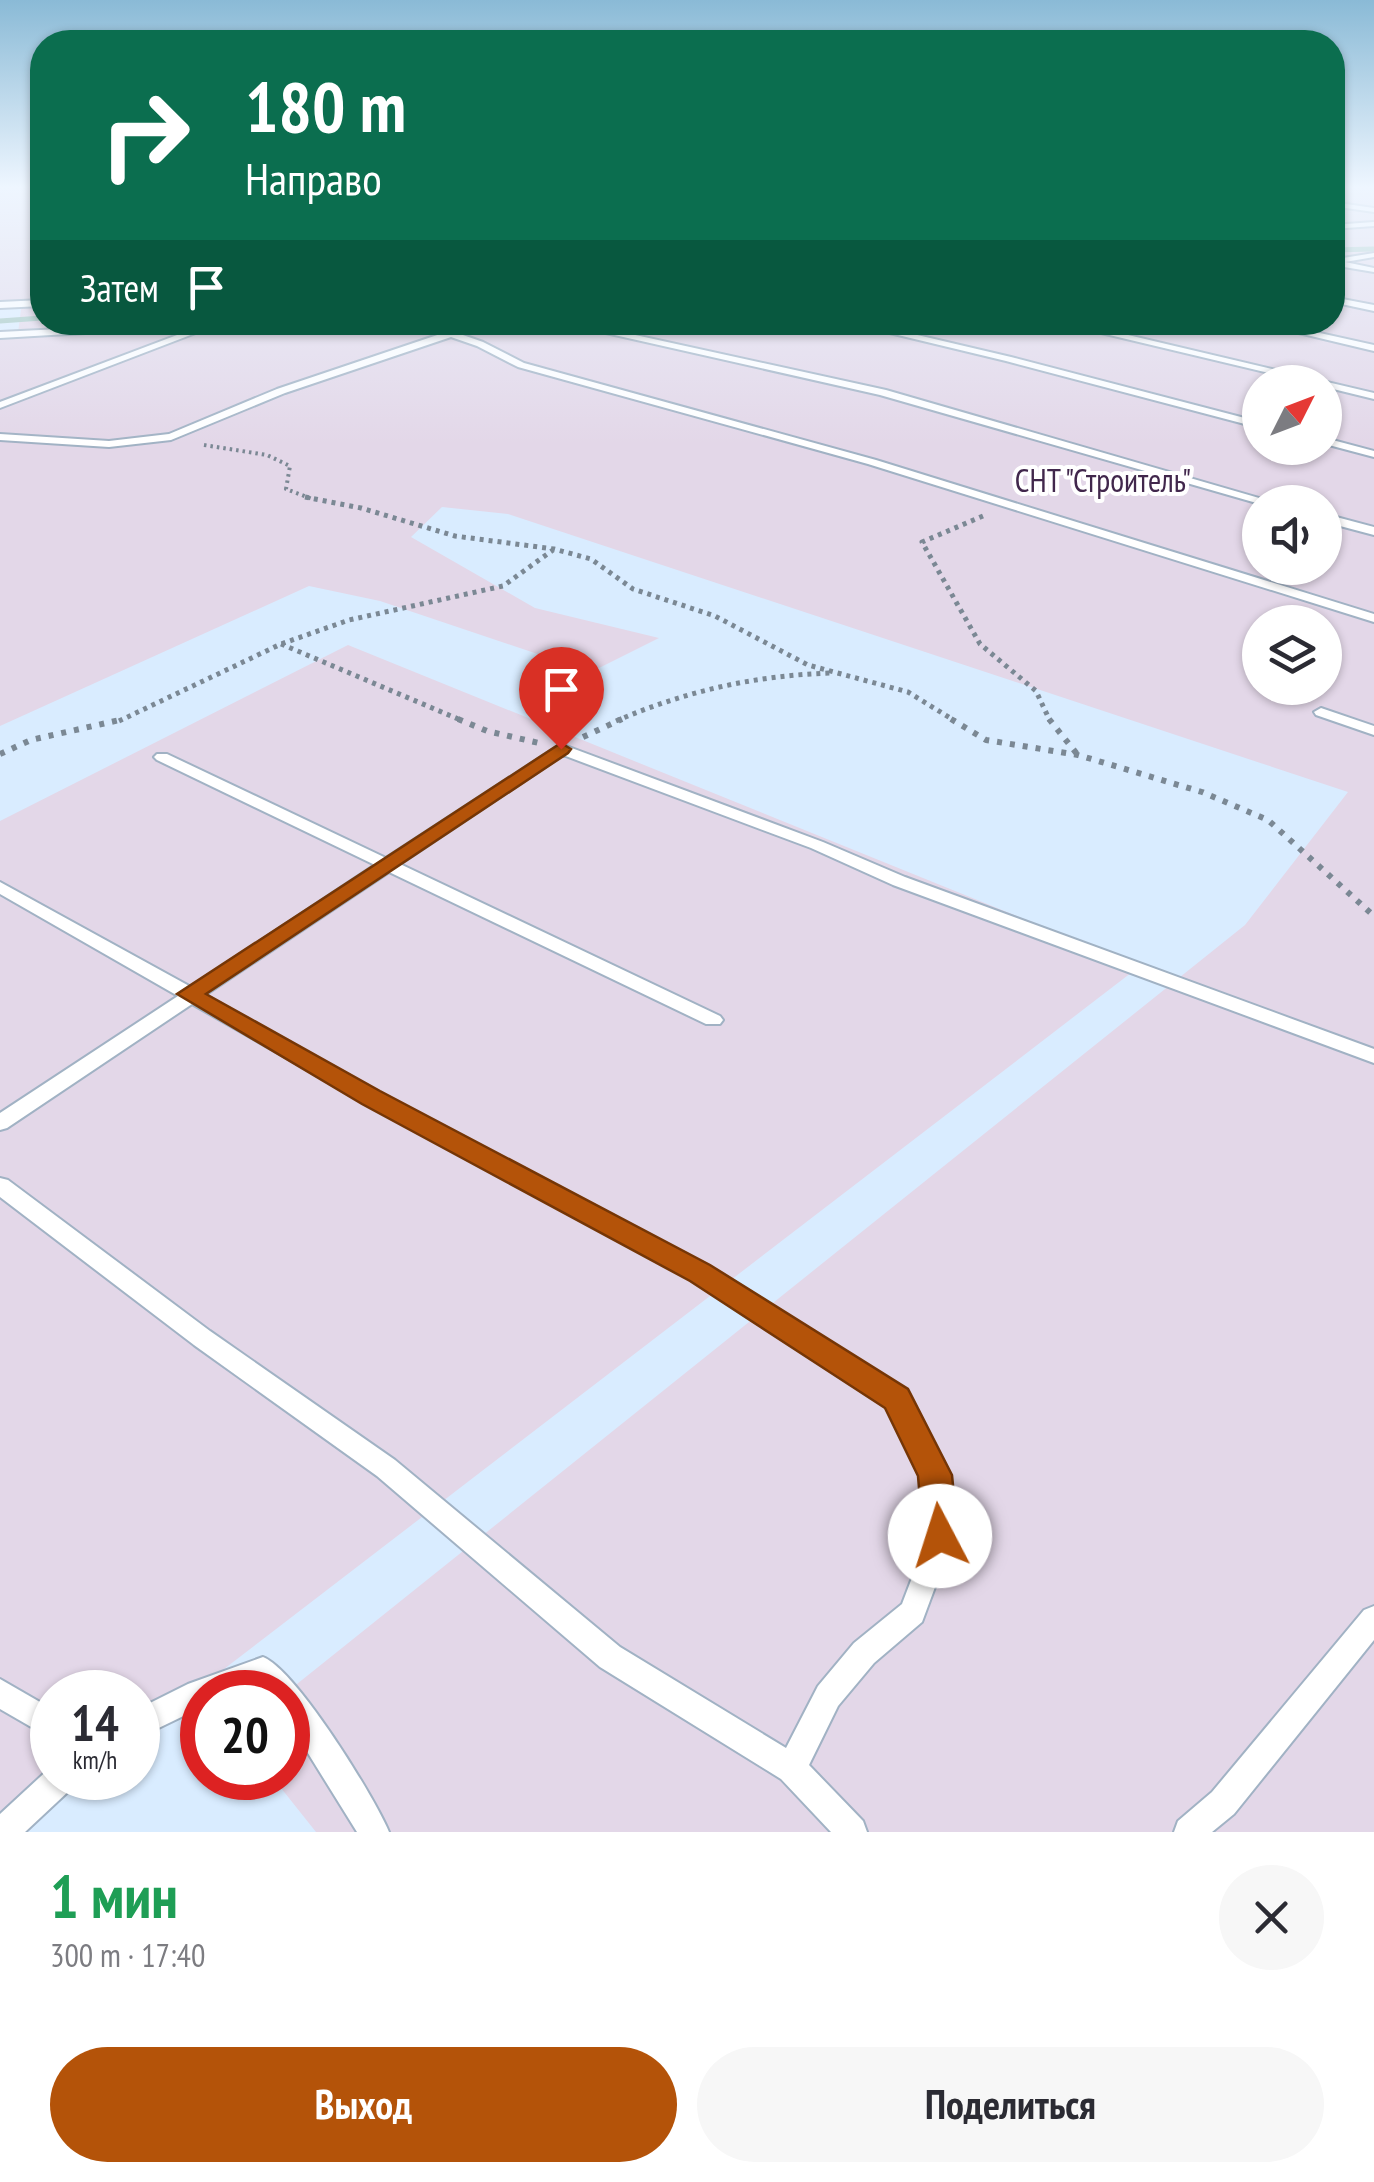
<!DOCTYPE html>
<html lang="ru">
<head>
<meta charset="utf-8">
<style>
  :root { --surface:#fff; --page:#f7f7f7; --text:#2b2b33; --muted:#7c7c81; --accent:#b45309 }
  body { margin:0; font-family:"PT Sans Narrow",sans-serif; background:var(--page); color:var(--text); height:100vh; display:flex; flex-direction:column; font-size:38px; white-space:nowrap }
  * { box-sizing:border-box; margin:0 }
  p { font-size:32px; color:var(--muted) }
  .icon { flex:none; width:55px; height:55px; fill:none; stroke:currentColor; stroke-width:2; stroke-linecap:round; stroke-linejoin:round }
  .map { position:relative; height:1832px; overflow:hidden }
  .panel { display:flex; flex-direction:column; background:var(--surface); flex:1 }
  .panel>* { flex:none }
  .banner { position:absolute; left:30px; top:30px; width:1315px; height:305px; border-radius:40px; box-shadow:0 2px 8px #0004; background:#0b6e4f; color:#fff; overflow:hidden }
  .needle { width:65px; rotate:48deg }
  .tools { position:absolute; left:1242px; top:365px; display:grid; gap:20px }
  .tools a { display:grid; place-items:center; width:100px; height:100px; border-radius:50%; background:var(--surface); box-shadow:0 2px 8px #0004; font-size:50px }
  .speed { position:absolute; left:30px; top:1670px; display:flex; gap:20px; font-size:50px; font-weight:700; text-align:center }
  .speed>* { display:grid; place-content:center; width:130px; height:130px; border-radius:50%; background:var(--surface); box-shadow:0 2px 8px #0004; line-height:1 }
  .speed small { font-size:25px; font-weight:400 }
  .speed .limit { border:15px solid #d22; background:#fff; color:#111 }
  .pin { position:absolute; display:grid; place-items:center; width:85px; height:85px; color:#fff; margin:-102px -42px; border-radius:50% 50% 50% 0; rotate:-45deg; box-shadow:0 0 10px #0007 }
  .pin .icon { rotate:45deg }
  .me { position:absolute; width:110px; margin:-55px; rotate:355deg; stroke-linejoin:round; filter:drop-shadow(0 0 8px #0008) }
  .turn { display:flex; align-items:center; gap:35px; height:210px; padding:0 50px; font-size:45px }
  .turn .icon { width:130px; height:130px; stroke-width:2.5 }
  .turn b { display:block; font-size:70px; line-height:85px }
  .then { display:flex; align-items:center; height:95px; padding:0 50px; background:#0003; gap:20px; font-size:38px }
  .round { display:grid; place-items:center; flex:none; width:105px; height:105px; border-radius:52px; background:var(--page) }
  .overview { display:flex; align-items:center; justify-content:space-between; height:170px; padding:0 50px }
  h1 { font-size:60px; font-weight:600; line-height:75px; color:#1e9e55 }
  .action { display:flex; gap:20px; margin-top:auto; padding:20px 50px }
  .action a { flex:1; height:115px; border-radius:60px; background:var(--accent); color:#fff; font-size:40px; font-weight:600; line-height:115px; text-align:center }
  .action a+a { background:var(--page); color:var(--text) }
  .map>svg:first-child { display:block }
  .green { fill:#e3d7e8; fill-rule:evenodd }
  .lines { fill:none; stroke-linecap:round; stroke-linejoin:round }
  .stream { stroke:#9dc3bc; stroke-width:5 }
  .service-casing { stroke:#a1b2c4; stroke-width:4 }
  .path-far2 { stroke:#7b8894; stroke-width:4; stroke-dasharray:2.5 4; stroke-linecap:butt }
  .path-far1 { stroke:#7b8894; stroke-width:5; stroke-dasharray:4 5; stroke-linecap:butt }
  .path { stroke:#7b8894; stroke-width:6; stroke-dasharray:5 8; stroke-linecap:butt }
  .service { fill:#fff; fill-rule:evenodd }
  .route { fill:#b45309; stroke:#753606; stroke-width:2.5 }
  .labels { text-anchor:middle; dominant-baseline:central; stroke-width:8; stroke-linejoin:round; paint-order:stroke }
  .far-park-label { font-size:32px; fill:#41274c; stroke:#fff }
</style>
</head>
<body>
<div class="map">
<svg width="1374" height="1832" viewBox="0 0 1374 1832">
  <rect width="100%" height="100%" fill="#d9ecff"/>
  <g class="green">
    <path d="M0 189H42V322H1332L1333 189H1374V1832H316L273 1778H288L287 1692 1245 925 1348 792 508 514 442 507 411 537 535 608 659 638 591 672 380 601 309 586 0 726V335L18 333 22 302H0ZM1260 382H1325V448H1260ZM1260 502H1325V568H1260ZM1260 622H1325V688H1260Z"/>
    <polygon points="348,645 1140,966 138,1735 138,1692 52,1692 52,1778 78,1778 0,1832 0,821"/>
  </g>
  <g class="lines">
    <g class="stream">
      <polyline points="1332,250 1374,249"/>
      <polyline points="0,321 42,318"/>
    </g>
    <g class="service-casing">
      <g id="service">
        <polygon points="1332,202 1374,208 1374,212 1332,206"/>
        <polygon points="1374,222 1374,226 1332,229 1332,225"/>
        <polygon points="1374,253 1374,257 1345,262 1374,268 1374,272 1332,265 1332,260 1340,261 1343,258"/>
        <polygon points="1332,297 1374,305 1374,311 1332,302"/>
        <polygon points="42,300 42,306 0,308 0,302"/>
        <polygon points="202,322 272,322 0,338 0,332"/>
        <polygon points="476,322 490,322 460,334 483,342 524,363 876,460 1374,614 1374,622 868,464 518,367 477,346 451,337 285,393 171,440 109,447 0,440 0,434 109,441 169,434 277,389"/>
        <polygon points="557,322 576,322 886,390 1273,502 1260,504 880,395"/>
        <polygon points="844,322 862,322 1011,357 1260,422 1260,428 1006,361"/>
        <polygon points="1055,322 1073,322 1374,393 1374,399 1325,387 1325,382 1307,382"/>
        <polygon points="1252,322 1270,322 1374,345 1374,351"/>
        <polygon points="193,329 201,331 0,408 0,402"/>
        <polygon points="1325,438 1374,451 1374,457 1325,444"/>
        <polygon points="1325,514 1374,527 1374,535 1325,522"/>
        <polygon points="1321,708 1374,726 1374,735 1316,715 1314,712"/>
        <polygon points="561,744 823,842 905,877 1374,1049 1374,1063 893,885 811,848 563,755 400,864 720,1016 723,1020 720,1024 706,1024 389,872 205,995 378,1092 708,1267 906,1391 948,1475 954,1536 922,1622 874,1663 838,1706 809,1765 863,1821 867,1832 831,1832 781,1779 600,1667 377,1476 194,1345 0,1197 0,1178 8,1180 210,1331 395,1460 620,1647 786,1748 818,1686 854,1643 902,1604 928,1536 922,1475 888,1405 692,1279 364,1102 192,1004 7,1128 0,1130 0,1113 178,996 0,894 0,882 191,987 375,865 157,760 154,757 157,754 167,754 386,858"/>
        <polygon points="1374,1606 1374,1640 1234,1814 1212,1832 1174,1832 1178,1821 1212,1792 1364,1610"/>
        <path d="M263 1657C296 1670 374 1796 389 1832H357L288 1721V1692H263L258 1687 242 1692H202V1707L138 1738V1709L188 1684Z"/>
        <polygon points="0,1679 52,1709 52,1739 0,1709"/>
        <polygon points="52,1766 52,1778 75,1778 71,1789 25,1832 0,1832 0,1814"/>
      </g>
    </g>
    <polyline class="path-far2" points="204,445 267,455 290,466 286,489 312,499"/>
    <g class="path-far1">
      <polyline points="305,497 361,508 455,536 554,549 591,559 633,589 715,616 808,665 908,692 955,721"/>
      <polyline points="983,516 922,542 980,644 1036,691 1050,721"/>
      <polyline points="281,644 463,721"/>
      <polyline points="119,721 281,644 349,620 503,586 553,550"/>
      <path d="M616 721C686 691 756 675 833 673"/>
    </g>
    <g class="path">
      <polyline points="458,719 487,731 539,743"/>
      <polyline points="951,719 986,740 1078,755 1202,792 1268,820 1374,916"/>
      <polyline points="1049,719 1077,754"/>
      <polyline points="583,737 622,719"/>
      <polyline points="0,754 31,740 124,719"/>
    </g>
    <use href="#service" class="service"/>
  </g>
  <linearGradient id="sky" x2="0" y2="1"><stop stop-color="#8abad6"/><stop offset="0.42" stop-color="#eef6ff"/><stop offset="1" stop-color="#eef6ff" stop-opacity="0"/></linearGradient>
  <rect width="1374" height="445" fill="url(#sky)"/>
  <polygon class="route" points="561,743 571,749 568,753 206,994 380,1091 710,1265 908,1389 952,1475 958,1536 953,1548 940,1552 928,1548 923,1536 918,1476 885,1408 690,1281 362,1104 177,994"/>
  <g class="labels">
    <g class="far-park-label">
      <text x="1103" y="480">СНТ "Строитель"</text>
    </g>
  </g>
</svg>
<div class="tools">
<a><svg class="needle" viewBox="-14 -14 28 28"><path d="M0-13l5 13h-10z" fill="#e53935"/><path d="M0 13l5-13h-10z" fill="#7c7c81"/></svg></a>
<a><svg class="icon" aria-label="sound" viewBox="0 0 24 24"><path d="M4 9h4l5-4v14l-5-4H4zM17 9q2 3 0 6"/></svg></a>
<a><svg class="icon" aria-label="layers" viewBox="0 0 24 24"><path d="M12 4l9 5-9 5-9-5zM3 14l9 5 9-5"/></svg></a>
</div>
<div class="speed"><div>14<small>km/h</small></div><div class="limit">20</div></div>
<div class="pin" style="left:561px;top:749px;background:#d93025"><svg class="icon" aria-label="arrive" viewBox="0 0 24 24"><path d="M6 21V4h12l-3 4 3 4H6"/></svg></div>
<svg class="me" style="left:940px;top:1536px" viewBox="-20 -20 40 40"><circle r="19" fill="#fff"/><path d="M0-13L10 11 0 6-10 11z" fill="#b45309"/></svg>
<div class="banner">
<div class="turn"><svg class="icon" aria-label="right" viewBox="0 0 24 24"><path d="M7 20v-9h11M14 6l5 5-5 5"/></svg><div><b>180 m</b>Направо</div></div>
<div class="then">Затем<svg class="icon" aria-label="arrive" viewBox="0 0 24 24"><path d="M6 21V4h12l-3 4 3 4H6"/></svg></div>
</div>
</div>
<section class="panel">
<div class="overview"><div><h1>1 мин</h1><p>300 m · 17:40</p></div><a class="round"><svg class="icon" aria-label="close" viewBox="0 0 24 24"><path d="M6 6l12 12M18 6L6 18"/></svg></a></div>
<div class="action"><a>Выход</a><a>Поделиться</a></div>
</section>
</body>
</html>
